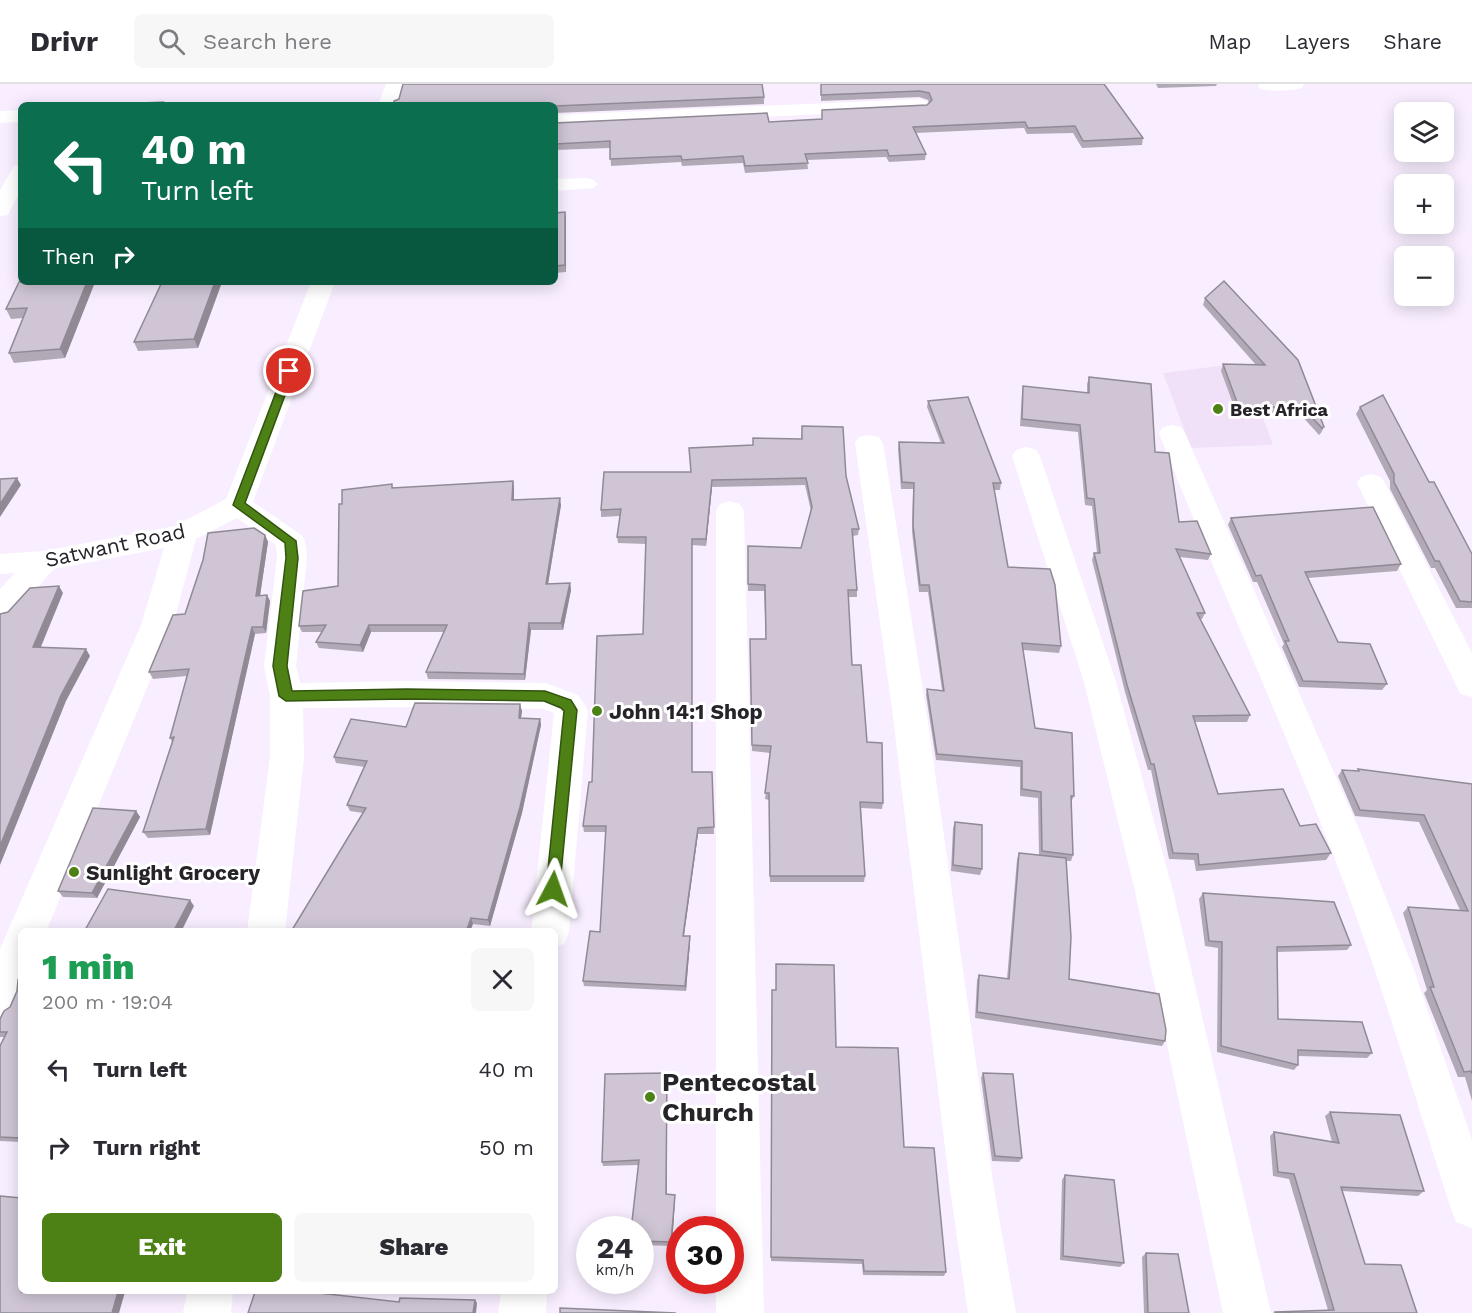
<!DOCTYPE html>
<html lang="en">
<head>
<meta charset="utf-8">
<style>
  :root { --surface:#fff; --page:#f7f7f7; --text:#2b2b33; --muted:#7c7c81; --line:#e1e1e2; --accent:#4d8116 }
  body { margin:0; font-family:"Work Sans",sans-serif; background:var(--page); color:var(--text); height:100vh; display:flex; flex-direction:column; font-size:22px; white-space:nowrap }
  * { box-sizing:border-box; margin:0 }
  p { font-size:20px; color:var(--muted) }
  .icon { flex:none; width:33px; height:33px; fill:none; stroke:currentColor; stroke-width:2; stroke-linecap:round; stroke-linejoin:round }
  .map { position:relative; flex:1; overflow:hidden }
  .details { position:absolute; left:18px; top:844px; width:540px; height:366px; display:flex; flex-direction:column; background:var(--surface); border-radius:9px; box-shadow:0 3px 15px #0003 }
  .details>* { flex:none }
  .banner { position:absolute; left:18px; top:18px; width:540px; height:183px; border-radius:9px; box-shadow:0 3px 15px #0003; background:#0b6e4f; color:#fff; overflow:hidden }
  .controls { position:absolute; left:1394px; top:18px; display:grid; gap:12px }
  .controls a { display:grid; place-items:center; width:60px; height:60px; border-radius:9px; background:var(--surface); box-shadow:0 3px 15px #0003; font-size:30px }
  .speed { position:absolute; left:576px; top:1132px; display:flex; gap:12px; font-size:30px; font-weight:700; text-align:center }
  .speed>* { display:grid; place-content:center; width:78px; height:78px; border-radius:50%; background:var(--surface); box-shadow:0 3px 15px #0003; line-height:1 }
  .speed small { font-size:15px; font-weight:400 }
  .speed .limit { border:9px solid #d22; background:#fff; color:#111 }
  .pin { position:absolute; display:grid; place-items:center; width:51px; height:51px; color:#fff; margin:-26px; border:3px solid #fff; border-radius:50%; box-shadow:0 2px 6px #0007 }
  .me { position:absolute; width:66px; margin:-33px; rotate:4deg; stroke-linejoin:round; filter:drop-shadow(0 0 4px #0008) }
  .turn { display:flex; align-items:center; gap:21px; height:126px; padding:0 24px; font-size:27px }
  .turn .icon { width:78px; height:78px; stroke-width:2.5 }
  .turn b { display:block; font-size:42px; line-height:51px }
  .then { display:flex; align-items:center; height:57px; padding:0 24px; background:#0003; gap:12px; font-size:22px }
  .round { display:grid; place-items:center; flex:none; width:63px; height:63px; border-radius:9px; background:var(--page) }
  .summary { display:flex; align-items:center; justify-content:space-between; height:102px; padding:0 24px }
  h1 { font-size:36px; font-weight:800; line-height:45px; color:#1e9e55 }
  .cta { display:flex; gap:12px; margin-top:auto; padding:12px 24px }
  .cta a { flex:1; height:69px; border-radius:9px; background:var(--accent); color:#fff; font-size:24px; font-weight:800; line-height:69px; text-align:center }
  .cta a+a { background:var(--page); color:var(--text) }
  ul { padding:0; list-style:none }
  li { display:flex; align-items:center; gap:18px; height:78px; padding:0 24px }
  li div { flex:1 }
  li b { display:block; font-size:22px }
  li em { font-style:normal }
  header { display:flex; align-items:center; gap:36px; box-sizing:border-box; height:84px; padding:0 30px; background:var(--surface); border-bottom:2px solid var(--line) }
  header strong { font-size:28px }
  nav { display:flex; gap:33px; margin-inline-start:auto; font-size:21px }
  .search { width:420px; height:54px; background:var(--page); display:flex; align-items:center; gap:15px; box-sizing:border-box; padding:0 21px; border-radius:9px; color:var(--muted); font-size:22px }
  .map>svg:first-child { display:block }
  .built { fill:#f0e1f9 }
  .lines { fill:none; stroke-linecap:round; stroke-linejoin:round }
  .minor { fill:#fff; fill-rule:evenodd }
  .wall { fill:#b2a9b7 }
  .shaded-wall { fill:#918a95 }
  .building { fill:#cfc5d5; stroke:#918a95; stroke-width:1.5 }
  .route { fill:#4d8116; stroke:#32540e; stroke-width:1.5 }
  .poi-dot { fill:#4d8116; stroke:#fff; stroke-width:2 }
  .labels { text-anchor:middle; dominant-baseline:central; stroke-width:6; stroke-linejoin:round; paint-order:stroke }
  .far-poi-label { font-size:18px; font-weight:bold; fill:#262329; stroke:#fff; text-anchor:start }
  .street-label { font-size:21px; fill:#262329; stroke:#fff }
  .poi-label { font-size:21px; font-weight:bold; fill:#262329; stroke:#fff; text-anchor:start }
  .near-poi-label { font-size:26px; font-weight:bold; fill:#262329; stroke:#fff; text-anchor:start }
</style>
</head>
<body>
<header>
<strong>Drivr</strong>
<div class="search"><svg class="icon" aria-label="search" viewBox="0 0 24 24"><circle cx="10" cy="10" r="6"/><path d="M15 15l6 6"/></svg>Search here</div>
<nav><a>Map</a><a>Layers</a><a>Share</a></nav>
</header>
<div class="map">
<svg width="1472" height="1229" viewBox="0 0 1472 1229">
  <rect width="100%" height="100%" fill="#f8eeff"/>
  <polygon class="built" points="1243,279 1273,361 1191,364 1163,289"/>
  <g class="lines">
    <g class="minor">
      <polygon points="386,0 404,0 398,21 378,21"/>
      <path d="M1258 0H1304L1302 4C1289 7 1273 8 1260 5Z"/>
      <polygon points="919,15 926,17 929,21 926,25 555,43 555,31"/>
      <polygon points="21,26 21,38 0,39 0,27"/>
      <polygon points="21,80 21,106 8,131 0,132 0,106 14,82"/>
      <polygon points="587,94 594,96 597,100 594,104 555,107 555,95"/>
      <polygon points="311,198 335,198 253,418 300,450 305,457 307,474 296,582 300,599 406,597 545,599 578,611 588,626 569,848 564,860 555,863 555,848 531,848 554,629 543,625 406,623 303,624 304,673 285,848 247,848 270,673 270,612 264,582 277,474 276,461 237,434 196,455 173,541 46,848 21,848 21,912 14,928 0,934 0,865 141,541 164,464 54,485 11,533 0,536 0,505 15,489 0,490 0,470 44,467 175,442 226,415"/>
      <path d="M1172 341 1181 343 1185 349 1361 750 1414 886 1472 1056V1144L1456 1138 1450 1122C1416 1017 1385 910 1347 807 1289 652 1219 503 1159 349L1163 343Z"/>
      <polygon points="869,351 879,353 883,359 926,625 994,1105 1016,1229 968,1229 950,1105 892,625 855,359 859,353"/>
      <polygon points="1026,363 1036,366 1040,372 1116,598 1173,807 1271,1229 1223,1229 1135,807 1084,598 1012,372 1016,366"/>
      <polygon points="1371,390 1381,393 1385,399 1472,569 1472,613 1460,610 1456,601 1357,399 1361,393"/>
      <polygon points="730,417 740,420 744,427 764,1229 716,1229 716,1197 730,1197 730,1146 716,1146 716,427 720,420"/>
      <polygon points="187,1208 233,1208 231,1229 183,1229"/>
      <polygon points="501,1208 547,1208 546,1229 498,1229"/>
    </g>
  </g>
  <g class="wall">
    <polygon points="821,0 1104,0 1143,54 1142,61 1082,64 1073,49 1027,50 1024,44 916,49 926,70 925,76 889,78 886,73 807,76 808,85 745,89 743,79 682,82 681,78 611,82 610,64 555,66 555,39 769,38 822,35 822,26 927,21 929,19 928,16 919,13 821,17"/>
    <polygon points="1156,0 1217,0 1216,2 1158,4"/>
    <polygon points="764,13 764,20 555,29 555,21"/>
    <polygon points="565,128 566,188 555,189 555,129"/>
    <polygon points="21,198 95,198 65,274 14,279 9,269 23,234 11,235 6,225"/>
    <polygon points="222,198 198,264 138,267 134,258"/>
    <polygon points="1205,214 1324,343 1321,349 1319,351 1301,331 1236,328 1221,287 1223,280 1256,281 1203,221"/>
    <polygon points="1089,293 1155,368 1179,438 1211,470 1208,476 1179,473 1205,529 1202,535 1200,535 1250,631 1247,638 1195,638 1218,710 1300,742 1331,769 1326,776 1196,787 1194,776 1169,775 1151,686 1148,686 1125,608 1092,476 1094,469 1097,469 1092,422 1085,421 1078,348 1020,342 1022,309 1023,302 1087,309 1087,300"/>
    <polygon points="928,317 1001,399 1000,406 994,406 1008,483 1061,562 1059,569 1023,566 1035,644 1074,712 1071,718 1073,771 1071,777 1066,777 1069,895 1165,957 1162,962 975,934 977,896 979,891 1007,895 1017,775 1019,769 1039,771 1038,714 1020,712 1020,683 936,676 926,611 927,605 942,606 928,508 919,508 912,448 913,405 901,405 898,365 899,358 941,359 927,323"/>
    <polygon points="1360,323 1429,398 1472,470 1472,524 1456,524 1435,484 1431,484 1390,405 1390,397 1356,330"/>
    <polygon points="802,342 846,392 859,445 858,451 853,452 857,506 857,513 848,513 852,581 867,658 883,719 882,725 861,724 865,792 864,798 770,798 769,716 765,715 770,669 752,667 750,562 766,555 764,507 748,507 748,462 801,464 811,427 805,401 712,403 706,462 692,461 692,688 712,688 714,750 698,750 684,852 690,858 686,907 584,902 583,897 600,848 606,748 584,748 583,742 592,698 643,550 646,460 618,459 617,453 620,432 601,433 601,426 753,361 801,355"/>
    <polygon points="513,397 514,404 514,416 561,421 548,500 570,499 571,506 563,546 531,546 525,596 428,595 426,588 444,548 371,548 363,568 319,564 316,558 322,548 302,548 299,542 338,502 393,404"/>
    <polygon points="1231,434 1401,480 1397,487 1308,494 1338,558 1387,600 1382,606 1299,603 1282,563 1284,560 1257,498 1253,498 1228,441"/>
    <polygon points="265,451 268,458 260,511 267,511 270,517 266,549 255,550 210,751 148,754 143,748 172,658 170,654 187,592 153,595 149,588 185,530"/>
    <polygon points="522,627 521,634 540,635 541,641 522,729 490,842 473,840 363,729 350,727 347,721 365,683 336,679 334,673 406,643"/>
    <polygon points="1358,685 1472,700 1472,1017 1465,993 1458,993 1424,909 1427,906 1403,829 1408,823 1460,826 1419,738 1355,732 1338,692 1342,686 1357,687"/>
    <polygon points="136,727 140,733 97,814 63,813 58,807"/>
    <polygon points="955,738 982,785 980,791 951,787 953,744"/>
    <polygon points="1203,809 1351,861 1347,866 1277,868 1278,935 1372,969 1367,974 1298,972 1298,981 1294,986 1217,968 1218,864 1205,862 1199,815"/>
    <polygon points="21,889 21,1058 0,1057 0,962 4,953 0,953 0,935 10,923 17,907"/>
    <polygon points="776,906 836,963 904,1063 946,1188 944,1192 863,1191 862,1180 771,1177 772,912"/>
    <polygon points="983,989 1022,1074 1019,1078 992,1077 981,994"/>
    <polygon points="667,994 667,1111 675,1111 675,1115 672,1162 640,1161 639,1081 603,1082 602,1078"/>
    <polygon points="1330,1028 1424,1107 1418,1112 1342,1107 1365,1180 1417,1229 1273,1229 1275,1228 1328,1226 1289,1095 1273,1092 1270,1052 1274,1048 1332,1058 1325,1032"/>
    <polygon points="1065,1091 1124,1179 1120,1183 1060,1176 1062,1096"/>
    <polygon points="1146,1169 1189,1229 1144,1229 1142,1173"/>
  </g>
  <g class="shaded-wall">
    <polygon points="565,128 566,135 566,188 565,181"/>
    <polygon points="87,198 95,198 65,274 60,265"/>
    <polygon points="215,198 222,198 198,264 194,255"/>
    <polygon points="17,394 21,401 0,433 0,420"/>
    <polygon points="712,396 712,403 706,462 706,455"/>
    <polygon points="513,397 514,404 514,422 512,416"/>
    <polygon points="560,414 561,421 547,506 546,500"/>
    <polygon points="265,451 268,458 259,519 256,512"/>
    <polygon points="570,499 571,506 563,546 561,539"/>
    <polygon points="59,502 63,509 38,570 33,563"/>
    <polygon points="267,511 270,517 266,549 263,543"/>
    <polygon points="529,539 531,546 525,596 524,590"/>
    <polygon points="369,541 371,548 363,568 360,561"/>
    <polygon points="252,543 255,550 210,751 206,745"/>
    <polygon points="86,565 90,572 66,617 0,781 0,762 61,611"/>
    <polygon points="520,620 522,627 520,640 519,634"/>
    <polygon points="540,635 541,641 522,729 490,842 488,836"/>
    <polygon points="136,727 140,733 97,814 92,809"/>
    <polygon points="698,744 698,750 683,858 683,852"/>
    <polygon points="190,816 194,822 181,848 173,848"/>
    <polygon points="471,834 473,840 470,848 466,848"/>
    <polygon points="690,852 690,858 686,907 685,902"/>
    <polygon points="667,989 667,1115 666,1110"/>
    <polygon points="675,1111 675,1115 672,1162 671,1158"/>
    <polygon points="118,1208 125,1208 119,1229 112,1229"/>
    <polygon points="475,1216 477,1219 476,1229 473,1229"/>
  </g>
  <g class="building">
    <polygon points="403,0 762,0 764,13 555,22 555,21 393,21 394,17 399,15"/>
    <polygon points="821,0 1104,0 1143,54 1083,57 1075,42 1028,44 1025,38 913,43 926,70 889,72 887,66 805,70 808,79 745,82 743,72 682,76 681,72 610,75 610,57 555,60 555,39 767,29 769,38 822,35 822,26 927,21 932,16 929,9 920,7 821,11"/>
    <polygon points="163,18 161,21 95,21"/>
    <polygon points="565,128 565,181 555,182 555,129"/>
    <polygon points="21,194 21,198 87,198 60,265 9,269 27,224 6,225"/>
    <polygon points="1224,197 1298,276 1324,343 1322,344 1304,325 1238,321 1223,280 1265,281 1205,214"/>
    <polygon points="162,198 215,198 194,255 134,258"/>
    <polygon points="1089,293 1151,300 1155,368 1169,369 1179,438 1197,437 1211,470 1176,465 1205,529 1197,529 1250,631 1193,632 1218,710 1283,705 1300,742 1316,740 1331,769 1199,781 1198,770 1173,769 1154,680 1151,680 1127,601 1094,469 1100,469 1094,415 1087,414 1080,341 1022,335 1023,302 1089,309"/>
    <polygon points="1383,311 1429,398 1434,398 1472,470 1472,518 1460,517 1439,477 1435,477 1394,398 1394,390 1360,323"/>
    <polygon points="968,313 1001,399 993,399 1008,483 1050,485 1055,501 1061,562 1022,559 1035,644 1072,649 1074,712 1071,712 1073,771 1042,767 1041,708 1022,705 1022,677 937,670 927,605 944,607 929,501 920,501 913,441 914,399 902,398 899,358 944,359 928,317"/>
    <polygon points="802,342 843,343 846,392 859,445 852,445 857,506 848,506 852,581 861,581 867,658 882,659 883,719 860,718 865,792 770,792 769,709 765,709 771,662 752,661 750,555 766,555 765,501 748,500 748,462 801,464 812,423 806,394 712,396 706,455 692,455 692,688 712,688 714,743 698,744 683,852 690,852 685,902 583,897 590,847 600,848 606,742 583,742 589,698 592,698 597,552 643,550 646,453 617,453 621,425 601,426 604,388 691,388 689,364 753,361 753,354 802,355"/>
    <polygon points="17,394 0,420 0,395"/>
    <polygon points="513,397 512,416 560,414 546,500 570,499 561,539 529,539 524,590 426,588 447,541 369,541 360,561 316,558 326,541 299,542 303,507 338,502 339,420 342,420 342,406 392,400 392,404"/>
    <polygon points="1373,423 1401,480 1305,488 1338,558 1370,560 1387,600 1303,597 1285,557 1289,557 1261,491 1256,492 1231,434"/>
    <polygon points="254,444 265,451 256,512 267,511 263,543 252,543 206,745 143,748 174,653 170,654 189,585 149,588 173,531 185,530 203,476 208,449"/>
    <polygon points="59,502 33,563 86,565 61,611 0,762 0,530 8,528 30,504"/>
    <polygon points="415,619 520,620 519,634 540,635 520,723 488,836 471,834 466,848 286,848 287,846 292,846 366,724 347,721 367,677 334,673 351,635 406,643"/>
    <polygon points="1358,685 1472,700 1472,990 1471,987 1464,988 1430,903 1434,903 1408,823 1468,827 1424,731 1360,726 1342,686 1359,687"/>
    <polygon points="93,724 136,727 92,809 58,807"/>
    <polygon points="955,738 982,741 982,785 953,781"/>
    <polygon points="1019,769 1066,774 1071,853 1069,895 1159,910 1166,946 1165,957 977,928 979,891 1009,895"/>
    <polygon points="108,805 190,816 173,848 84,848"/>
    <polygon points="1203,809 1334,818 1351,861 1277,863 1278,935 1362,938 1372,969 1298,966 1298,981 1221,962 1222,858 1209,857"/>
    <polygon points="776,880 834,881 836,963 898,964 904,1063 934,1064 946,1188 864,1187 863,1176 771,1173 772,906 776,906"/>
    <polygon points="21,889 21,1054 0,1053 0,962 7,948 0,948 0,935 4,927 10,923 17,907 18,896"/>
    <polygon points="667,989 666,1110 675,1111 671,1158 640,1157 640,1146 631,1146 639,1076 602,1078 605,990"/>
    <polygon points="983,989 1013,990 1022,1074 995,1072"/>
    <polygon points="1330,1028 1400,1031 1424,1107 1341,1103 1365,1180 1401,1181 1417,1229 1275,1229 1275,1228 1334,1226 1294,1090 1278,1088 1274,1048 1339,1059"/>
    <polygon points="1065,1091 1114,1096 1124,1179 1063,1172"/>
    <polygon points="0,1112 21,1114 21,1208 118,1208 112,1229 0,1229"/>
    <polygon points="1146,1169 1178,1170 1189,1229 1148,1229"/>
    <polygon points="255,1208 310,1208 399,1218 400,1214 475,1216 473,1229 248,1229"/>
    <polygon points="560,1224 676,1229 560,1229"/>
  </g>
  <polygon class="route" points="289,284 294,287 245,419 296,457 298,474 287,582 292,607 406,605 545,607 571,616 577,626 559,810 553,812 548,810 546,805 564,627 561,624 544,617 406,615 286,617 279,612 273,582 286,474 285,459 233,421 284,287"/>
  <g class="poi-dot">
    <circle cx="1218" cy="325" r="6"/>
    <circle cx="597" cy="627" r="6"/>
    <circle cx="74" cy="788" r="6"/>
    <circle cx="650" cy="1013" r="6"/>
  </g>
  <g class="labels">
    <g class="far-poi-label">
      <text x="1230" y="325">Best Africa</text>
    </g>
    <g class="street-label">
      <text transform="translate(115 461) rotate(-12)">Satwant Road</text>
    </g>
    <g class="poi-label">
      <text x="609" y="627">John 14:1 Shop</text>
      <text x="86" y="788">Sunlight Grocery</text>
    </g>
    <g class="near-poi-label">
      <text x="662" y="998">Pentecostal<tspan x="662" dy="30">Church</tspan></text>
    </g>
  </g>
</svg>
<div class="controls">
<a><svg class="icon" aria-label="layers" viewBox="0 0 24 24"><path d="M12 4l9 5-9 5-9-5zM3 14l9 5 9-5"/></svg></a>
<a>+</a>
<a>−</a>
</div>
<div class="speed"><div>24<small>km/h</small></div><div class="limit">30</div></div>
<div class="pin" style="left:289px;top:287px;background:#d93025"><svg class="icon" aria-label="arrive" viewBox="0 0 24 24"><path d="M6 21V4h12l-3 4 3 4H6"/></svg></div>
<svg class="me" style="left:553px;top:805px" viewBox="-20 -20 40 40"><path d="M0-17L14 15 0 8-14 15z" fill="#4d8116" stroke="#fff" stroke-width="4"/></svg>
<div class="banner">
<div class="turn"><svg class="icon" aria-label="left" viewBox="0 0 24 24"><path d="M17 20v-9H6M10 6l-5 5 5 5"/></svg><div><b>40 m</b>Turn left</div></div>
<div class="then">Then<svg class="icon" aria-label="right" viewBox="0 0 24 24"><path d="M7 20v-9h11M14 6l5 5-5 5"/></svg></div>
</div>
<section class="details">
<div class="summary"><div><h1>1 min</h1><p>200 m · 19:04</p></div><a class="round"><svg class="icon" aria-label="close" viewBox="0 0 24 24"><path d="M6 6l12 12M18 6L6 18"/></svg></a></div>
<ul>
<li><svg class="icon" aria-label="left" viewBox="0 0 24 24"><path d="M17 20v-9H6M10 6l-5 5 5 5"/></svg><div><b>Turn left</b></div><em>40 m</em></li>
<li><svg class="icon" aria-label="right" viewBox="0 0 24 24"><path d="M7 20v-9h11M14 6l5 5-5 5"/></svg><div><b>Turn right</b></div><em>50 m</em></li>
</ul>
<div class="cta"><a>Exit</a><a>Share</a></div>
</section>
</div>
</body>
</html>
